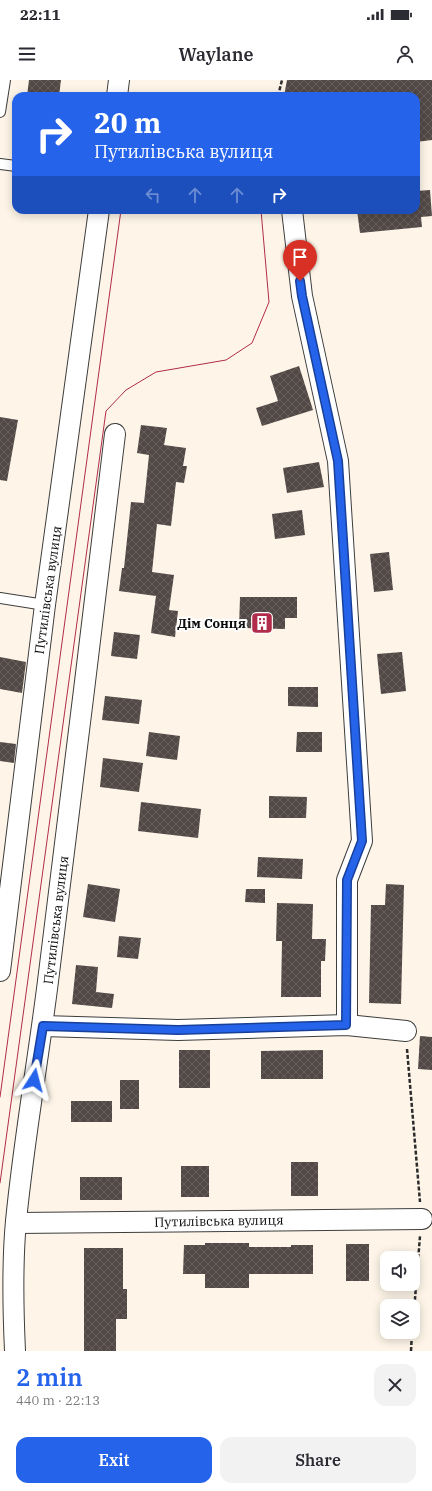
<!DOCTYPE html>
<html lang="en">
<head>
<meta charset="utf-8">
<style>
  :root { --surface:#fff; --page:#f2f2f3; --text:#2b2b33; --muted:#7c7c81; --accent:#2563eb }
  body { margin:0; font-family:"IBM Plex Serif",serif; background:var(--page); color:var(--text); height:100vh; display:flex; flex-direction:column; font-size:15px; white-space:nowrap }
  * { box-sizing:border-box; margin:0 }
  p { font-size:13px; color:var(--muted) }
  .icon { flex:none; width:22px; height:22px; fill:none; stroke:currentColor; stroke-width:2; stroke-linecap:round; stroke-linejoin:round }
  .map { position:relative; height:1271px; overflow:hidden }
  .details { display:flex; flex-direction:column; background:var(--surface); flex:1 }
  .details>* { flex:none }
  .hud { position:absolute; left:12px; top:12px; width:408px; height:122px; border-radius:12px; box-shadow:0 2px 10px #0003; background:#2563eb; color:#fff; overflow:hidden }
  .buttons { position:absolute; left:380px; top:1171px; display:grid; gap:8px }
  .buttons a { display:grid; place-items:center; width:40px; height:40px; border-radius:8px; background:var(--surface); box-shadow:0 2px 10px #0003; font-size:20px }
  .pin { position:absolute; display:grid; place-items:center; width:34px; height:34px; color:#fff; margin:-41px -17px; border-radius:50% 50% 50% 0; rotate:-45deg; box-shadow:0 0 4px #0007 }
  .pin .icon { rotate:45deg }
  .me { position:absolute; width:44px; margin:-22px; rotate:9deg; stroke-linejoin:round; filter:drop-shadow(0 0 3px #0008) }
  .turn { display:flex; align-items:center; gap:14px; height:84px; padding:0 16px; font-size:18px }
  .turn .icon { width:52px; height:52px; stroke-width:2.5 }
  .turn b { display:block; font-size:28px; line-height:34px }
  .lanes { display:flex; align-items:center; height:38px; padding:0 16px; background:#0003; justify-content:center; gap:20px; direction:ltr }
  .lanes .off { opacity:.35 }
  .round { display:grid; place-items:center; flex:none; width:42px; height:42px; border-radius:12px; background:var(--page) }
  .head { display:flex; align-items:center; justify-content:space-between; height:68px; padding:0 16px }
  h1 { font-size:24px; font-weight:600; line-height:30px; color:var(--accent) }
  .action { display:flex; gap:8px; margin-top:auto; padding:8px 16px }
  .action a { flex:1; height:46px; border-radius:12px; background:var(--accent); color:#fff; font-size:16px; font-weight:600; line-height:46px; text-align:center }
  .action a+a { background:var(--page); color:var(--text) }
  .status { display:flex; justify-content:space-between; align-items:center; height:28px; padding:0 20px; background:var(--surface); direction:ltr }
  .status svg { height:11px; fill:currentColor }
  header { display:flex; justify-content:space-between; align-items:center; height:52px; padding:0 16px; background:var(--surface); font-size:18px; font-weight:600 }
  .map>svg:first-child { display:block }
  .building { fill:url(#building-cross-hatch) }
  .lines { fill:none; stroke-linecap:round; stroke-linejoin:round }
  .lane-casing { stroke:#3d3d3d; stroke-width:12 }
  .street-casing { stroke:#3d3d3d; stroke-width:22 }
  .path { stroke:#2c2c2c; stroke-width:2.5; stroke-dasharray:4 2; stroke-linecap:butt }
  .lane { stroke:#fff; stroke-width:10 }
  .street { stroke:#fff; stroke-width:20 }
  .tram { stroke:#b02c4a; stroke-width:1 }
  .route-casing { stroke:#184099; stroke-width:10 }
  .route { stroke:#2563eb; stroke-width:7 }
  .labels { text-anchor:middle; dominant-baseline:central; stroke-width:4; stroke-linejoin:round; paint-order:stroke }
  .street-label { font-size:13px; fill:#0a0a0a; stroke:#fff }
  .poi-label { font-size:13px; font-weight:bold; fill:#0a0a0a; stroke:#fff; text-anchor:end }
</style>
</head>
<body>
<div class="status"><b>22:11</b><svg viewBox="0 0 49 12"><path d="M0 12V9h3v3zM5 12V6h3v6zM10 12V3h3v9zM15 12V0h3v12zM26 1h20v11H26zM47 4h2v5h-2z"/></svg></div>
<header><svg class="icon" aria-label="menu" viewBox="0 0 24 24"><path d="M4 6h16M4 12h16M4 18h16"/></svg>Waylane<svg class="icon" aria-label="person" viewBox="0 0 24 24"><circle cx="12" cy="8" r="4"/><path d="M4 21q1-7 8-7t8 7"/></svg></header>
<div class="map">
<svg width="432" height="1271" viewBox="0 0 432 1271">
  <defs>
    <pattern id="building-cross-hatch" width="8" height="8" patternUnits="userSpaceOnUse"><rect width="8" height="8" fill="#524947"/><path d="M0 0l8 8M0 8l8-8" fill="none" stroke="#665f5d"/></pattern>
  </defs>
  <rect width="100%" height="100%" fill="#fef5e8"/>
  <g class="building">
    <polygon points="29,0 61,0 59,16 27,16"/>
    <polygon points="287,0 432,0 432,60 416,62 416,16 284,16"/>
    <polygon points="430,110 432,136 421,137 422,147 360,153 357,130 416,130 416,111"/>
    <polygon points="299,286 313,330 262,346 256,328 278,321 270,296"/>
    <polygon points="0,337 18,340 7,401 0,400"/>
    <polygon points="141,345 167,348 164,365 186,368 183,386 187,386 184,403 176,402 171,446 157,444 152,492 174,495 169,530 178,531 175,557 151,553 156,516 119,511 122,488 124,488 131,422 144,423 149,375 137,373"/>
    <polygon points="319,382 324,407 287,413 283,388"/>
    <polygon points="302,430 305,455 275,459 272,434"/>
    <polygon points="389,472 393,510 374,512 370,474"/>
    <polygon points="240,517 297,517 297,538 285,538 285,549 239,548"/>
    <polygon points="114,552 140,555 137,579 111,576"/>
    <polygon points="402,572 406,611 381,614 377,574"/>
    <polygon points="0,577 26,582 22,613 0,609"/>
    <polygon points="288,607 318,607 318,627 288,626"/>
    <polygon points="105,616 142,620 139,644 102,640"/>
    <polygon points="149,652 180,656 177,680 146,676"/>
    <polygon points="297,652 322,652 322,672 296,672"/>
    <polygon points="0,662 16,664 14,683 0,681"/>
    <polygon points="103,678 143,683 139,712 100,707"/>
    <polygon points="269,716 307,717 306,738 269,738"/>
    <polygon points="141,722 201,729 198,758 138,751"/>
    <polygon points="258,777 303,779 302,799 257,797"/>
    <polygon points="88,804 120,809 115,842 83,837"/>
    <polygon points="386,804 404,805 401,924 369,923 371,825 385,825"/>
    <polygon points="246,809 265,809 265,823 245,822"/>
    <polygon points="277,823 313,824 312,859 326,859 325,881 321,881 321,917 281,917 282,861 276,861"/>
    <polygon points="119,856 141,858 138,879 117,877"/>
    <polygon points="76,885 98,887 96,912 114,914 112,928 72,924"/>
    <polygon points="420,956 432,957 432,990 418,989"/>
    <rect x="179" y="970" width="31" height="38"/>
    <polygon points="323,970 323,999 261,999 261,971"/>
    <rect x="120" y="1000" width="19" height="29"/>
    <rect x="71" y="1021" width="41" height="21"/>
    <rect x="291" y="1082" width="27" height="34"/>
    <rect x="181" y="1086" width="28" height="31"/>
    <rect x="80" y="1097" width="42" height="23"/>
    <polygon points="205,1163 249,1163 249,1167 291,1167 291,1165 313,1165 313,1194 249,1194 249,1208 205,1208 205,1194 183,1194 184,1165 205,1165"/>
    <rect x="346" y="1164" width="23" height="37"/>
    <polygon points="84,1168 123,1168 123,1209 127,1209 127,1239 116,1239 116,1271 84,1271"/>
  </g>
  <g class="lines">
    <g class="lane-casing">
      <g id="lane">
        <polyline points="0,32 5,0"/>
        <polyline points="0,84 16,86"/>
        <polyline points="0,518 45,525"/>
      </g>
    </g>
    <g class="street-casing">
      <g id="street">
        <polyline points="117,16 119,0"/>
        <polyline points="292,130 302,216 338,381 362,761 347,800 347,945"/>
        <polyline points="0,891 45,525 99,130"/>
        <polyline points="43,946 178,950 347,945 406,951"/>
        <polyline points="16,1143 422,1139"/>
        <path d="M15 1271C13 1228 12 1184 16 1141 24 1058 39 976 49 893 72 713 93 534 115 354"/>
      </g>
    </g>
    <g class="path">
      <polyline points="278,16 282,0"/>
      <polyline points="407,969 420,1122"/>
      <polyline points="413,1244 420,1156"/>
      <polyline points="411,1271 412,1252"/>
    </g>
    <use href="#lane" class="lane"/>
    <use href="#street" class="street"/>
    <g class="tram">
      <polyline points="0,1017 121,130"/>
      <polyline points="0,1103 106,331 126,310 156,292 226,280 252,263 269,222 261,130"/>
    </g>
  </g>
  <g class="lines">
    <g class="route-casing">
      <polyline id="route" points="34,1000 43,946 178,950 346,945 347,800 362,761 360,729 338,381 302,216 300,201"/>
    </g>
    <use href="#route" class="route"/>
  </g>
  <defs>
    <g id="building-square" transform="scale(1.15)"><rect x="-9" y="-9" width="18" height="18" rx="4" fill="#b02c4a" stroke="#fff"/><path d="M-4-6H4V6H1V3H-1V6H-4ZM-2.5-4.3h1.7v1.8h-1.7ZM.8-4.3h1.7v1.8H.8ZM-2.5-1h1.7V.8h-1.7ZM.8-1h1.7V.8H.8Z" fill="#fff"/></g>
  </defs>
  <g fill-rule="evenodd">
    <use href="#building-square" x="262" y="543"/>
  </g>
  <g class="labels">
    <g class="street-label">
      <text transform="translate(48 510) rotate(-82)">Путилівська вулиця</text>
      <text transform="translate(56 840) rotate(-83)">Путилівська вулиця</text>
      <text transform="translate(219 1141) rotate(-1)">Путилівська вулиця</text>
    </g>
    <g class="poi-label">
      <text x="246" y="543">Дім Сонця</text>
    </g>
  </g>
</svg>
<div class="buttons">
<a><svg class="icon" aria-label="sound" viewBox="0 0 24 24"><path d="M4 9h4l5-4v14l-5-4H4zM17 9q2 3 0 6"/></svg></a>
<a><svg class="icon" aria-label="layers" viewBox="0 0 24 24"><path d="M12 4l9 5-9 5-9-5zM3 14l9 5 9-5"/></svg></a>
</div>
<div class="pin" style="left:300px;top:201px;background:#d93025"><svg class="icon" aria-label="arrive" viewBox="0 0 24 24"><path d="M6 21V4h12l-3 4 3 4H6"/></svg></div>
<svg class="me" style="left:34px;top:1000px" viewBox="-20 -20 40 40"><path d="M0-17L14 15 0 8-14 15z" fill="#2563eb" stroke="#fff" stroke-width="4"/></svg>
<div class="hud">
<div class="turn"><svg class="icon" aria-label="right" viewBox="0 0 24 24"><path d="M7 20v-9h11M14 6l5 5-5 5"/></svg><div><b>20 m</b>Путилівська вулиця</div></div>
<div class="lanes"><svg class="icon off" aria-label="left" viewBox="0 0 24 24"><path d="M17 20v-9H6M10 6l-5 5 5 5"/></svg><svg class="icon off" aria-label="ahead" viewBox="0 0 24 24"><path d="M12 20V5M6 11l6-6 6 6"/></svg><svg class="icon off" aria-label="ahead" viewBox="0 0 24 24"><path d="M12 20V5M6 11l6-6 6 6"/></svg><svg class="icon" aria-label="right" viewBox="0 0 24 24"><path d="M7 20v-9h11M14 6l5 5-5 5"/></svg></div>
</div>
</div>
<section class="details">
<div class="head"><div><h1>2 min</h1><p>440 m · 22:13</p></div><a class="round"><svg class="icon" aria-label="close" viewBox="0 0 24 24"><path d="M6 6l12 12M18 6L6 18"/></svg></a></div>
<div class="action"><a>Exit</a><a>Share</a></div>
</section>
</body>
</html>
